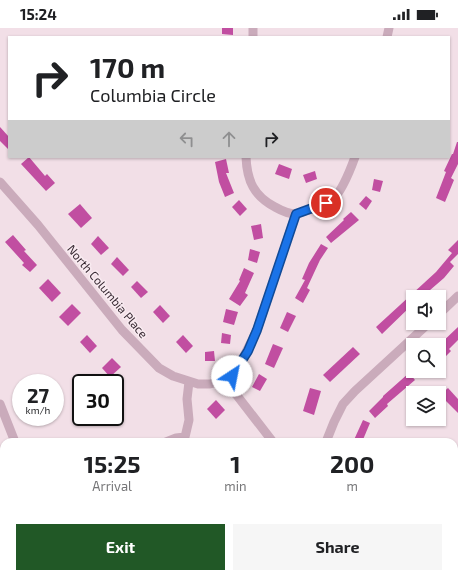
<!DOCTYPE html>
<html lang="en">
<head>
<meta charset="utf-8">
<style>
  :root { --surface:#fff; --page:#f6f6f6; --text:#202124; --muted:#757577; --accent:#215826 }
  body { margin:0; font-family:"Exo 2",sans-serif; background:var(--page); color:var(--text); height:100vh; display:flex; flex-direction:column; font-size:15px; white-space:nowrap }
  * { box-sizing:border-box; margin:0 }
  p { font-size:13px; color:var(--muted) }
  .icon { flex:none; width:22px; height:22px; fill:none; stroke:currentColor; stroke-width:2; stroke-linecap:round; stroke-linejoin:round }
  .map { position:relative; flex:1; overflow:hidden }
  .details { position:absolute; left:0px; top:410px; width:458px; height:140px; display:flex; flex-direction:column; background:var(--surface); border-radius:12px 12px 0 0; box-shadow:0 1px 3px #0004 }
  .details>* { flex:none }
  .hud { position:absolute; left:8px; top:8px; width:442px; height:122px; border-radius:0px; box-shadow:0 1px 3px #0004; background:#fff; color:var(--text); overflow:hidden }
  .fabs { position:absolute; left:406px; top:262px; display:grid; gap:8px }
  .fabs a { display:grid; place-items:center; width:40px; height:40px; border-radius:0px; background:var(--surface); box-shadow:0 1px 3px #0004; font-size:20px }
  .speed { position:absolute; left:12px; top:346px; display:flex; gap:8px; font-size:20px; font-weight:700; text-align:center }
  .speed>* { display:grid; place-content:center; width:52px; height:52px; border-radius:50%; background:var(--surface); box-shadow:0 1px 3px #0004; line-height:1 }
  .speed small { font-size:10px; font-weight:400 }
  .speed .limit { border:2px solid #111; border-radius:6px; background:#fff; color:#111 }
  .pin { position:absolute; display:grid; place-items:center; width:34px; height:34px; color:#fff; margin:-17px; border:2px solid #fff; border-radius:50%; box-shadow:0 1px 4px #0007 }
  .me { position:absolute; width:44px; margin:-22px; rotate:34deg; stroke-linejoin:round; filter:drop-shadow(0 0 3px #0008) }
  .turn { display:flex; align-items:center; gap:14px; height:84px; padding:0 16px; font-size:18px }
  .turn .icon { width:52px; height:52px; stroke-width:2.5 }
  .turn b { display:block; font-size:28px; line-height:34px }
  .lanes { display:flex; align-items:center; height:38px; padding:0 16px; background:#0003; justify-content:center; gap:20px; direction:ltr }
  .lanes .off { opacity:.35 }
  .eta { display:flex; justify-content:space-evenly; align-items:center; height:68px; text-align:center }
  .eta b { font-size:24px; font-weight:700; line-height:28px }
  .cta { display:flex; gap:8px; margin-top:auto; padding:8px 16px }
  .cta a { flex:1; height:46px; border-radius:0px; background:var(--accent); color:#fff; font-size:16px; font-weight:700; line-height:46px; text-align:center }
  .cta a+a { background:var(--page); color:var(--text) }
  .status { display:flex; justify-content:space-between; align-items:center; height:28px; padding:0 20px; background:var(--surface); direction:ltr }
  .status svg { height:11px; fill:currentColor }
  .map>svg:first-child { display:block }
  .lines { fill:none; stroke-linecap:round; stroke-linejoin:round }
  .stream { stroke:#7fae82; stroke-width:2 }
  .building { fill:#c14ea1 }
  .minor { stroke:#caabbb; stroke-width:9 }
  .route-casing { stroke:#114b97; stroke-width:10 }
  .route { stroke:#1a73e8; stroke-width:7 }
  .labels { text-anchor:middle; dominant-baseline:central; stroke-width:3; stroke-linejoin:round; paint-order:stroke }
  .street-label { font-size:12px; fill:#382a33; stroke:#f9ebf1 }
</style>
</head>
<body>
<div class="status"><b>15:24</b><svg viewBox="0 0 49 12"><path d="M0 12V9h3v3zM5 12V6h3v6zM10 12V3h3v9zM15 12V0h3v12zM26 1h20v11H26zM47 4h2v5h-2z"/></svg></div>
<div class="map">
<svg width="458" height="550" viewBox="0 0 458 550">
  <rect width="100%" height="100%" fill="#f2dfe7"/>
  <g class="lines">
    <g class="stream">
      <polyline points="454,530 458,531"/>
      <polyline points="0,539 4,533"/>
      <polyline points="179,546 185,550"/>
      <polyline points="222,550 224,546"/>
    </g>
  </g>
  <g class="building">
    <polygon points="222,0 233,0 233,7 222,6"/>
    <polygon points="0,99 9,109 9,122 0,113"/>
    <polygon points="457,114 458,114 458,136 451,150 454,152 445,174 436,170 446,144 444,143 452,126 453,126"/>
    <polygon points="29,129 45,148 47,146 55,155 46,163 21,136"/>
    <polygon points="226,131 229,145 226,145 234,165 225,169 219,154 215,134"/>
    <polygon points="279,136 292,141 289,151 275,146"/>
    <polygon points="315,143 317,151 306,155 303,147"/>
    <polygon points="374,151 383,153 380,164 372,162"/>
    <polygon points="366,168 372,173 366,182 359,176"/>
    <polygon points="239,172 247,181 240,188 232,179"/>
    <polygon points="80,176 92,190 81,200 68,186"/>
    <polygon points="351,184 359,192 331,215 326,209 344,192 343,191"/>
    <polygon points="261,196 263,210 254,212 251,198"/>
    <polygon points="13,207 26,222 24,223 37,237 30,244 22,237 24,235 5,214"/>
    <polygon points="98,208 109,220 101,227 91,216"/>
    <polygon points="458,212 458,226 450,234 454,238 444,250 422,269 413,269 413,276 382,306 376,299 436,244 452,225 448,222"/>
    <polygon points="321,216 328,220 320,232 307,260 310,262 303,275 295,270 305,252 302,251 309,235"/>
    <polygon points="250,221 260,224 257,235 248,232"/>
    <polygon points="117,229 129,242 123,248 111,236"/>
    <polygon points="244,240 254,245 245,265 248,267 240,278 229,271 240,253 239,252"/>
    <polygon points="48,251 61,265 52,274 39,260"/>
    <polygon points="137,253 148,264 141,270 131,259"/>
    <polygon points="72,276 81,285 68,298 59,289"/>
    <polygon points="160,277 170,288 163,295 153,284"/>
    <polygon points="226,281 238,284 234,297 223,294"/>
    <polygon points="287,284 296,288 288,304 280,300"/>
    <polygon points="458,299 458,312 449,321 451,323 439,335 439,317"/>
    <polygon points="222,305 231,307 230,316 221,315"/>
    <polygon points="87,307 97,318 90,325 80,314"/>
    <polygon points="183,307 193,318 186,325 176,314"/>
    <polygon points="273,316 283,320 274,340 265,336"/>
    <polygon points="353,319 360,326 330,354 323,347"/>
    <polygon points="214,323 215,333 205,333 205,324"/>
    <polygon points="112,330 121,339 110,349 102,340"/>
    <polygon points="409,345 415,352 387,376 388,378 375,390 369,383 383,369 383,368"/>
    <polygon points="259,346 267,351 260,363 252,359"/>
    <polygon points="310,360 321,363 314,387 303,383"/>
    <polygon points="448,360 458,371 458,385 440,367"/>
    <polygon points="216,372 225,382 216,391 207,381"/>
    <polygon points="363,392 370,395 362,414 353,414"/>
  </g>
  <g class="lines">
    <g class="minor">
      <polyline points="253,9 253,0"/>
      <polyline points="387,9 389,0"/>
      <path d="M246 129C247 153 254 168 275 179 282 183 288 186 296 186 307 182 324 179 333 171 342 163 351 140 355 129"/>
      <polyline points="0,154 38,197 122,302 159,340 173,348 198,356 210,356 225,352 232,348 239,338 257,302 296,186"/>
      <polyline points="439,286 458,268"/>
      <polyline points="225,352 273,414"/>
      <polyline points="0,376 15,414"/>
      <polyline points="166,414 176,410 185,409 189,392 187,371 189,354"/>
      <polyline points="326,414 334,394 343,376 355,363 429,295"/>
      <polyline points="0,445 4,444"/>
      <polyline points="67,546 68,550"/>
      <polyline points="366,546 368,550"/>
    </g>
  </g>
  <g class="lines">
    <g class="route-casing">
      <polyline id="route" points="232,348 248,323 257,302 296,186 326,175"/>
    </g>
    <use href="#route" class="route"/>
  </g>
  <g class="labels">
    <g class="street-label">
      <text transform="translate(108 263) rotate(50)">North Columbia Place</text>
    </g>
  </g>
</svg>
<div class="fabs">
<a><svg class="icon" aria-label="sound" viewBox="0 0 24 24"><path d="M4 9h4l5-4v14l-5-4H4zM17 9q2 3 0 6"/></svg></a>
<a><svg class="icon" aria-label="search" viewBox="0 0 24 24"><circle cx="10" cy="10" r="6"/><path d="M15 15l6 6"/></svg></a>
<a><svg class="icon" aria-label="layers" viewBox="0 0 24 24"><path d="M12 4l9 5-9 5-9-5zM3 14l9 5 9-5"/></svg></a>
</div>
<div class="speed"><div>27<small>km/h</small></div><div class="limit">30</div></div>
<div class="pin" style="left:326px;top:175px;background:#d93025"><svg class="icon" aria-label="arrive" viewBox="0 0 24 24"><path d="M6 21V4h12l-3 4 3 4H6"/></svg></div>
<svg class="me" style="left:232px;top:348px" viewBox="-20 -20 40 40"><circle r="19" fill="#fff"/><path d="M0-13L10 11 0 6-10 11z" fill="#1a73e8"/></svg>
<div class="hud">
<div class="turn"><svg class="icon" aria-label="right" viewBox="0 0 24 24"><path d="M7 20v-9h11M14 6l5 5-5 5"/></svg><div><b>170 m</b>Columbia Circle</div></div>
<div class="lanes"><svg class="icon off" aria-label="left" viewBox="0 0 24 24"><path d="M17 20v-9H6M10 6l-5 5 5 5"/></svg><svg class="icon off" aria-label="ahead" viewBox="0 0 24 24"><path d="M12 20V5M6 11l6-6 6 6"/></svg><svg class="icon" aria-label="right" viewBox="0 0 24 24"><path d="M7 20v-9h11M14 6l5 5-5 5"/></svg></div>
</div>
<section class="details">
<div class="eta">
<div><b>15:25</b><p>Arrival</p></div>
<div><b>1</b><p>min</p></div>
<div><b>200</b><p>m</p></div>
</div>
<div class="cta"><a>Exit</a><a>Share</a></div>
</section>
</div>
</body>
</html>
